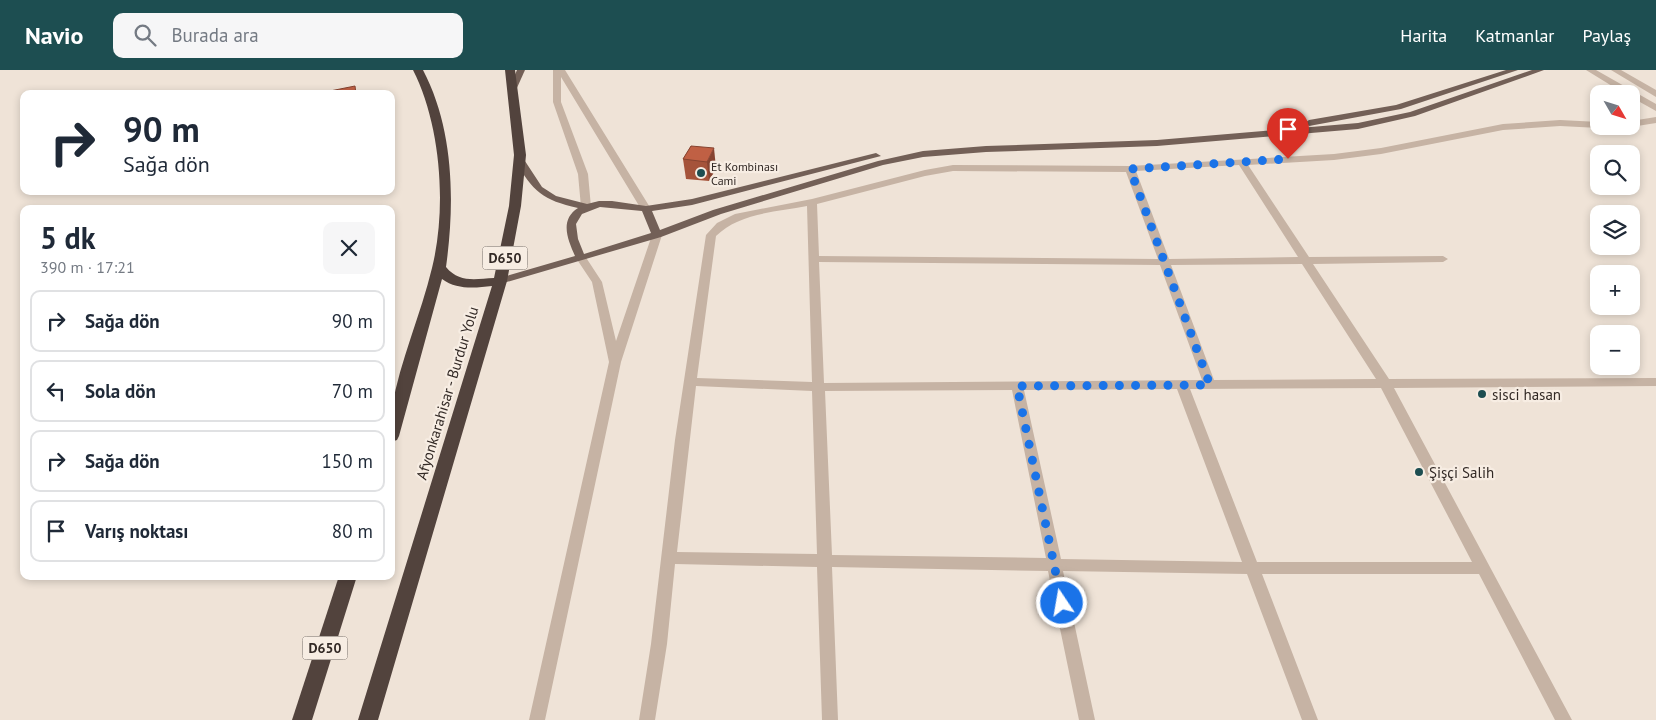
<!DOCTYPE html>
<html lang="tr">
<head>
<meta charset="utf-8">
<style>
  :root { --surface:#fff; --page:#f6f6f7; --text:#1f2937; --muted:#747a83; --line:#e0e1e3; --accent:#1d4e51 }
  body { margin:0; font-family:"PT Sans",sans-serif; background:var(--page); color:var(--text); height:100vh; display:flex; flex-direction:column; font-size:19px; white-space:nowrap }
  * { box-sizing:border-box; margin:0 }
  p { font-size:16px; color:var(--muted) }
  .icon { flex:none; width:28px; height:28px; fill:none; stroke:currentColor; stroke-width:2; stroke-linecap:round; stroke-linejoin:round }
  .map { position:relative; flex:1; overflow:hidden }
  .panel { position:absolute; left:20px; top:135px; width:375px; height:375px; display:flex; flex-direction:column; background:var(--surface); border-radius:10px; box-shadow:0 2px 8px #0003 }
  .panel>* { flex:none }
  .banner { position:absolute; left:20px; top:20px; width:375px; height:105px; border-radius:10px; box-shadow:0 2px 8px #0003; background:#fff; color:var(--text); overflow:hidden }
  .needle { width:32px; rotate:129deg }
  .fabs { position:absolute; left:1590px; top:15px; display:grid; gap:10px }
  .fabs a { display:grid; place-items:center; width:50px; height:50px; border-radius:10px; background:var(--surface); box-shadow:0 2px 8px #0003; font-size:25px }
  .pin { position:absolute; display:grid; place-items:center; width:42px; height:42px; color:#fff; margin:-51px -21px; border-radius:50% 50% 50% 0; rotate:-45deg; box-shadow:0 0 5px #0007 }
  .pin .icon { rotate:45deg }
  .me { position:absolute; width:55px; margin:-28px; rotate:348deg; stroke-linejoin:round; filter:drop-shadow(0 0 4px #0008) }
  .turn { display:flex; align-items:center; gap:18px; height:105px; padding:0 20px; font-size:22px }
  .turn .icon { width:65px; height:65px; stroke-width:2.5 }
  .turn b { display:block; font-size:35px; line-height:42px }
  .round { display:grid; place-items:center; flex:none; width:52px; height:52px; border-radius:10px; background:var(--page) }
  .overview { display:flex; align-items:center; justify-content:space-between; height:85px; padding:0 20px }
  h1 { font-size:30px; font-weight:700; line-height:38px }
  ul { padding:0; list-style:none }
  li { display:flex; align-items:center; gap:15px; height:62px; margin:0 10px 8px; padding:0 10px; border:2px solid var(--line); border-radius:10px }
  li div { flex:1 }
  li b { display:block; font-size:19px }
  li em { font-style:normal }
  header { display:flex; align-items:center; gap:30px; box-sizing:border-box; height:70px; padding:0 25px; background:var(--accent); color:#fff }
  header strong { font-size:24px }
  nav { display:flex; gap:28px; margin-inline-start:auto; font-size:18px }
  .search { width:350px; height:45px; background:var(--page); display:flex; align-items:center; gap:12px; box-sizing:border-box; padding:0 18px; border-radius:10px; color:var(--muted); font-size:19px }
  .map>svg:first-child { display:block }
  .lines { fill:none; stroke-linecap:round; stroke-linejoin:round }
  .minor { fill:#c6b3a4; fill-rule:evenodd }
  .major { fill:#736057; fill-rule:evenodd }
  .highway { fill:#52433d; fill-rule:evenodd }
  .wall { fill:#a5533a }
  .shaded-wall { fill:#864330 }
  .building { fill:#c06044; stroke:#864330 }
  .route { stroke:#1a73e8; stroke-width:9; stroke-dasharray:0 16.2 }
  .poi-dot { fill:#1d4e51; stroke:#f7ede3; stroke-width:2 }
  .labels { text-anchor:middle; dominant-baseline:central; stroke-width:4.5; stroke-linejoin:round; paint-order:stroke }
  .far-poi-label { font-size:12px; fill:#322925; stroke:#f7ede3; text-anchor:start }
  .shield { fill:#f7ede3; stroke:#6d645e; stroke-width:1 }
  .shield-label { font-size:14px; font-weight:bold; fill:#322925 }
  .street-label { font-size:15px; fill:#322925; stroke:#f7ede3 }
  .poi-label { font-size:15px; fill:#322925; stroke:#f7ede3; text-anchor:start }
</style>
</head>
<body>
<header>
<strong>Navio</strong>
<div class="search"><svg class="icon" aria-label="search" viewBox="0 0 24 24"><circle cx="10" cy="10" r="6"/><path d="M15 15l6 6"/></svg>Burada ara</div>
<nav><a>Harita</a><a>Katmanlar</a><a>Paylaş</a></nav>
</header>
<div class="map">
<svg width="1656" height="650" viewBox="0 0 1656 650">
  <rect width="100%" height="100%" fill="#efe3d7"/>
  <g class="lines">
    <g class="minor">
      <polygon points="553,0 565,0 651,139 650,141 642,141 641,139 561,7 561,32 588,104 591,137 586,140 581,137 578,104 553,32"/>
      <polygon points="1586,0 1596,0 1656,34 1656,41 1631,27 1631,24 1625,24"/>
      <polygon points="1611,0 1621,0 1656,20 1656,27"/>
      <polygon points="1656,47 1656,53 1631,57 1629,56 1631,56 1631,51"/>
      <path d="M1560 50 1599 52V56H1603L1599 58 1560 56 1503 60 1381 84 1334 90 1248 95 1309 187 1443 186 1448 189 1443 192 1313 194 1389 309 1656 308V316L1394 318 1572 650H1555L1479 504H1262L1318 650H1302L1247 504 1063 501 1095 650H1079L1048 501 832 497 838 650H822L817 497 675 494 667 574 655 650H639L651 574 675 370 706 165 717 153 735 144 812 129 925 100 953 95 1130 96 1334 84 1381 78 1503 54ZM1239 95 1298 187 1169 189 1136 101ZM953 101 1126 102 1158 189 819 186 817 134 925 106ZM807 136 812 312 697 308 716 166C739 143 776 142 807 136ZM819 192 1160 195 1202 310 824 313ZM1302 194 1376 309 1214 310 1171 195ZM696 316 812 321 817 484 677 482ZM1381 318 1472 492H1257L1190 319ZM1177 319 1242 492 1061 489 1024 320ZM1012 320 1046 488 832 485 825 321Z"/>
      <polygon points="657,162 662,165 621,292 545,650 529,650 609,292 592,212 576,188 577,186 585,186 602,212 616,271 652,165"/>
    </g>
    <g class="major">
      <polygon points="517,0 525,0 516,20 510,20 509,18"/>
      <polygon points="1506,0 1518,0 1401,39 1309,56 1305,53 1309,50 1396,35"/>
      <path d="M1532 0H1544L1415 46 1358 59 1157 76 986 82 923 87 883 95 721 144 661 167 500 214 495 211 496 209 575 186C568 170 559 150 578 138 543 130 533 122 515 90L520 87 523 88 542 117 556 126 587 134 599 131H612L646 136 692 129 876 83 881 86 692 135 652 141 660 160 713 140 878 91 923 81 986 76 1157 70 1358 53 1410 42ZM600 137 642 141 651 163 584 184 578 169 576 154 582 144Z"/>
    </g>
    <g class="highway">
      <path d="M413 0H423C454 59 455 132 446 197 459 213 475 209 494 208L509 136 514 85 505 0H515L526 85 521 136 507 211 378 650H358L492 216C475 218 457 220 442 209L399 366 397 370 391 372C391 361 390 348 392 337 400 291 421 244 432 198 447 138 441 55 413 0Z"/>
      <polygon points="339,506 357,506 312,650 292,650"/>
    </g>
  </g>
  <polygon class="wall" points="691,76 716,98 709,111 686,109 683,89"/>
  <polygon class="shaded-wall" points="714,78 716,98 709,111 707,92"/>
  <g class="building">
    <polygon points="355,16 356,24 315,24"/>
    <polygon points="691,76 714,78 707,92 683,89"/>
  </g>
  <g class="lines">
    <polyline class="route" points="1062,533 1017,316 1210,315 1130,99 1288,89"/>
  </g>
  <g class="poi-dot">
    <circle cx="701" cy="103" r="5"/>
    <circle cx="1482" cy="324" r="5"/>
    <circle cx="1419" cy="402" r="5"/>
  </g>
  <g class="labels">
    <g class="far-poi-label">
      <text x="711" y="96">Et Kombinası<tspan x="711" dy="14">Cami</tspan></text>
    </g>
    <g class="shield">
      <rect x="482.5" y="176.5" width="45" height="23" rx="4"/>
      <rect x="302.5" y="566.5" width="45" height="23" rx="4"/>
    </g>
    <g class="shield-label">
      <text x="505" y="188">D650</text>
      <text x="325" y="578">D650</text>
    </g>
    <g class="street-label">
      <text transform="translate(447 323) rotate(-73)">Afyonkarahisar - Burdur Yolu</text>
    </g>
    <g class="poi-label">
      <text x="1492" y="324">sisci hasan</text>
      <text x="1429" y="402">Şişçi Salih</text>
    </g>
  </g>
</svg>
<div class="fabs">
<a><svg class="needle" viewBox="-14 -14 28 28"><path d="M0-13l5 13h-10z" fill="#e53935"/><path d="M0 13l5-13h-10z" fill="#747a83"/></svg></a>
<a><svg class="icon" aria-label="search" viewBox="0 0 24 24"><circle cx="10" cy="10" r="6"/><path d="M15 15l6 6"/></svg></a>
<a><svg class="icon" aria-label="layers" viewBox="0 0 24 24"><path d="M12 4l9 5-9 5-9-5zM3 14l9 5 9-5"/></svg></a>
<a>+</a>
<a>−</a>
</div>
<div class="pin" style="left:1288px;top:89px;background:#d93025"><svg class="icon" aria-label="arrive" viewBox="0 0 24 24"><path d="M6 21V4h12l-3 4 3 4H6"/></svg></div>
<svg class="me" style="left:1062px;top:533px" viewBox="-20 -20 40 40"><circle r="17" fill="#1a73e8" stroke="#fff" stroke-width="3"/><path d="M0-11L8 9 0 5-8 9z" fill="#fff"/></svg>
<div class="banner">
<div class="turn"><svg class="icon" aria-label="right" viewBox="0 0 24 24"><path d="M7 20v-9h11M14 6l5 5-5 5"/></svg><div><b>90 m</b>Sağa dön</div></div>
</div>
<section class="panel">
<div class="overview"><div><h1>5 dk</h1><p>390 m · 17:21</p></div><a class="round"><svg class="icon" aria-label="close" viewBox="0 0 24 24"><path d="M6 6l12 12M18 6L6 18"/></svg></a></div>
<ul>
<li><svg class="icon" aria-label="right" viewBox="0 0 24 24"><path d="M7 20v-9h11M14 6l5 5-5 5"/></svg><div><b>Sağa dön</b></div><em>90 m</em></li>
<li><svg class="icon" aria-label="left" viewBox="0 0 24 24"><path d="M17 20v-9H6M10 6l-5 5 5 5"/></svg><div><b>Sola dön</b></div><em>70 m</em></li>
<li><svg class="icon" aria-label="right" viewBox="0 0 24 24"><path d="M7 20v-9h11M14 6l5 5-5 5"/></svg><div><b>Sağa dön</b></div><em>150 m</em></li>
<li><svg class="icon" aria-label="arrive" viewBox="0 0 24 24"><path d="M6 21V4h12l-3 4 3 4H6"/></svg><div><b>Varış noktası</b></div><em>80 m</em></li>
</ul>
</section>
</div>
</body>
</html>
